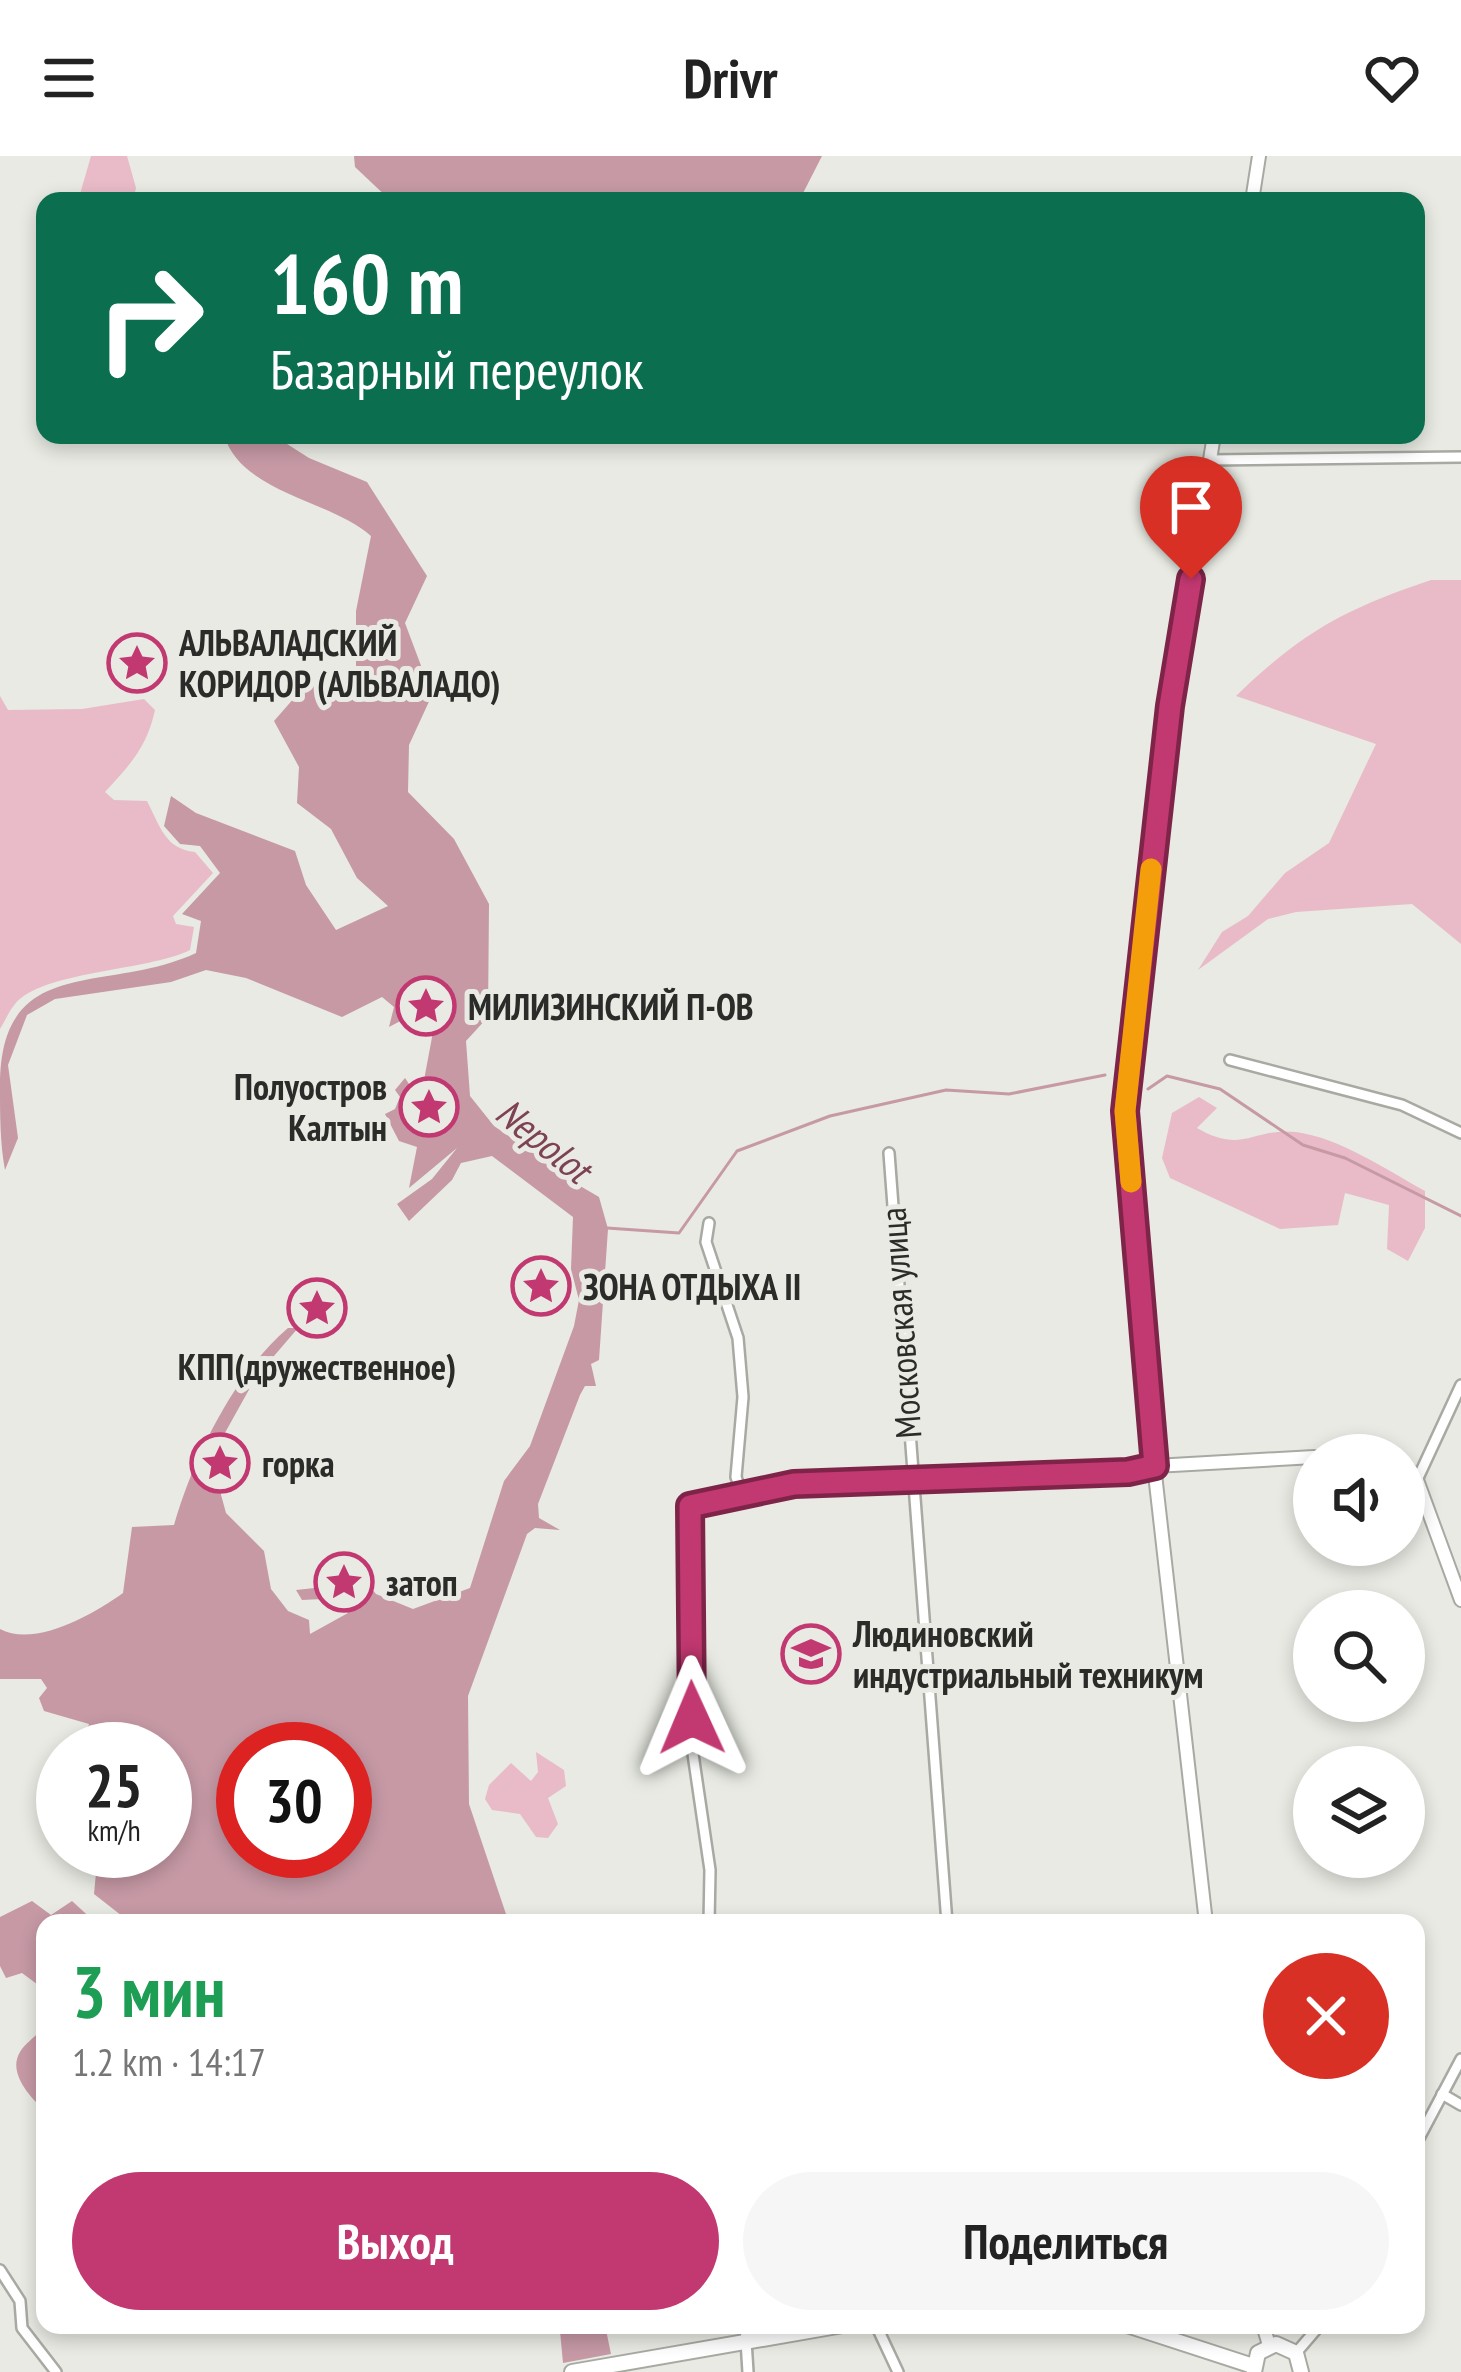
<!DOCTYPE html>
<html lang="ru">
<head>
<meta charset="utf-8">
<style>
  :root { --surface:#fff; --page:#f6f6f6; --text:#222; --muted:#767676; --accent:#c23870 }
  body { margin:0; font-family:"PT Sans Narrow",sans-serif; background:var(--page); color:var(--text); height:100vh; display:flex; flex-direction:column; font-size:45px; white-space:nowrap }
  * { box-sizing:border-box; margin:0 }
  p { font-size:39px; color:var(--muted) }
  .icon { flex:none; width:66px; height:66px; fill:none; stroke:currentColor; stroke-width:2; stroke-linecap:round; stroke-linejoin:round }
  .map { position:relative; flex:1; overflow:hidden }
  .side { position:absolute; left:36px; top:1758px; width:1389px; height:420px; display:flex; flex-direction:column; background:var(--surface); border-radius:24px; box-shadow:0 6px 18px #0003 }
  .side>* { flex:none }
  .guide { position:absolute; left:36px; top:36px; width:1389px; height:252px; border-radius:24px; box-shadow:0 6px 18px #0003; background:#0b6e4f; color:#fff; overflow:hidden }
  .controls { position:absolute; left:1293px; top:1278px; display:grid; gap:24px }
  .controls a { display:grid; place-items:center; width:132px; height:132px; border-radius:50%; background:var(--surface); box-shadow:0 6px 18px #0003; font-size:60px }
  .speed { position:absolute; left:36px; top:1566px; display:flex; gap:24px; font-size:60px; font-weight:700; text-align:center }
  .speed>* { display:grid; place-content:center; width:156px; height:156px; border-radius:50%; background:var(--surface); box-shadow:0 6px 18px #0003; line-height:1 }
  .speed small { font-size:30px; font-weight:400 }
  .speed .limit { border:18px solid #d22; background:#fff; color:#111 }
  .pin { position:absolute; display:grid; place-items:center; width:102px; height:102px; color:#fff; margin:-123px -51px; border-radius:50% 50% 50% 0; rotate:-45deg; box-shadow:0 0 12px #0007 }
  .pin .icon { rotate:45deg }
  .me { position:absolute; width:132px; margin:-66px; rotate:359deg; stroke-linejoin:round; filter:drop-shadow(0 0 9px #0008) }
  .turn { display:flex; align-items:center; gap:42px; height:252px; padding:0 36px; font-size:54px }
  .turn .icon { width:156px; height:156px; stroke-width:2.5 }
  .turn b { display:block; font-size:84px; line-height:102px }
  .round { display:grid; place-items:center; flex:none; width:126px; height:126px; border-radius:63px; background:var(--page) }
  .summary { display:flex; align-items:center; justify-content:space-between; height:204px; padding:0 36px }
  h1 { font-size:72px; font-weight:700; line-height:90px; color:#1e9e55 }
  .primary-button { display:flex; gap:24px; margin-top:auto; padding:24px 36px }
  .primary-button a { flex:1; height:138px; border-radius:72px; background:var(--accent); color:#fff; font-size:48px; font-weight:700; line-height:138px; text-align:center }
  .primary-button a+a { background:var(--page); color:var(--text) }
  header { display:flex; justify-content:space-between; align-items:center; height:156px; padding:0 36px; background:var(--surface); font-size:54px; font-weight:700 }
  .map>svg:first-child { display:block }
  .green { fill:#e9bbc8 }
  .water { fill:#c699a5; fill-rule:evenodd }
  .lines { fill:none; stroke-linecap:round; stroke-linejoin:round }
  .stream { stroke:#c699a5; stroke-width:3 }
  .street-casing { stroke:#a7aaa2; stroke-width:14 }
  .secondary-casing { stroke:#a7aaa2; stroke-width:16 }
  .primary-casing { stroke:#a7aaa2; stroke-width:18 }
  .street { stroke:#fff; stroke-width:9 }
  .secondary { stroke:#fff; stroke-width:12 }
  .primary { stroke:#fff; stroke-width:14 }
  .route-casing { stroke:#7e2449; stroke-width:30 }
  .route { stroke:#c23870; stroke-width:21 }
  .slow { stroke:#f59e0b; stroke-width:21 }
  .labels { text-anchor:middle; dominant-baseline:central; stroke-width:10; stroke-linejoin:round; paint-order:stroke }
  .poi-label { font-size:36px; font-weight:bold; fill:#2b2c29; stroke:#e8eae3; text-anchor:start }
  .street-label { font-size:36px; fill:#2b2c29; stroke:#e8eae3 }
  .water-label { font-size:39px; font-style:italic; fill:#7e4255; stroke:#e8eae3 }
</style>
</head>
<body>
<header><svg class="icon" aria-label="menu" viewBox="0 0 24 24"><path d="M4 6h16M4 12h16M4 18h16"/></svg>Drivr<svg class="icon" aria-label="heart" viewBox="0 0 24 24"><path d="M12 20l-8-8c-3-5 5-10 8-4 3-6 11-1 8 4z"/></svg></header>
<div class="map">
<svg width="1461" height="2216" viewBox="0 0 1461 2216">
  <rect width="100%" height="100%" fill="#e8eae3"/>
  <g class="green">
    <polygon points="91,0 127,0 136,32 133,45 78,45"/>
    <path d="M1431 424H1461V788L1412 748 1296 756 1268 763 1198 814 1222 776 1248 760 1285 717 1329 687 1376 588 1236 540C1302 476 1345 453 1431 424Z"/>
    <path d="M0 540 8 554 82 553 144 543 155 554C147 591 130 609 105 636L114 644 147 645C160 670 165 693 195 696L213 717 173 760 176 768 194 771 190 794C148 815 42 815 15 848 9 855 5 865 0 873Z"/>
    <path d="M1199 941 1217 952 1197 972C1243 999 1254 971 1296 976 1340 982 1387 1014 1425 1035V1072L1408 1105 1387 1093 1389 1049 1345 1037 1338 1069 1280 1073 1170 1022 1162 1002 1172 957Z"/>
    <polygon points="536,1596 564,1614 566,1630 548,1642 558,1668 548,1682 536,1681 520,1658 492,1654 485,1643 489,1629 511,1607 531,1625 538,1616"/>
  </g>
  <g class="water">
    <polygon points="354,0 822,0 799,45 391,45 355,11"/>
    <path d="M224 279H273L309 302 367 326 427 420 405 467 432 539 409 589 408 636 454 683 489 748 488 861 466 885 470 940 494 970 533 997 577 1017 575 1027 599 1041 608 1073 599 1204 591 1208 596 1230H585L580 1239 538 1348 539 1362 560 1374 535 1372 527 1378 468 1540 469 1648 509 1767H131L94 1738 96 1717 86 1695H165V1593H81L89 1568 44 1555 39 1542 47 1532 41 1523H0V1473C35 1492 94 1458 123 1437L132 1371 174 1369C194 1300 234 1218 288 1172H298L256 1221 211 1302 226 1357 264 1395 271 1433 288 1455 309 1464 310 1478 348 1457 323 1443 302 1444 296 1434 324 1431 347 1439 367 1427 376 1438 413 1453 470 1432 504 1325 530 1290 574 1170 579 1144 571 1113 573 1061 492 1000 461 1007 452 1024 409 1065 397 1048 432 1023 457 992 409 1032 417 991 399 985 385 958 395 953 400 941 395 934 405 922 432 962 438 959 424 924 433 876 425 852 389 871 394 851 382 841 342 861 246 822 206 814 171 826 55 843 27 859 8 909 18 982 5 1014C0 987 0 958 0 930 0 796 106 839 196 797L201 765 182 758 220 717 200 690 180 688 164 670 171 640 196 657 295 695 306 729 336 774 388 750 357 722 331 673 297 647 299 611 274 565 302 533 356 521V455L371 380C331 344 241 337 224 279ZM345 1593V1695H243V1593Z"/>
    <polygon points="32,1745 51,1759 72,1745 96,1767 45,1767 45,1834 22,1817 6,1822 0,1810 0,1761"/>
    <path d="M45 1866V1955C31 1942 7 1917 20 1896 27 1884 40 1880 45 1866Z"/>
    <polygon points="545,2169 605,2169 611,2198 563,2207 560,2175"/>
  </g>
  <g class="lines">
    <g class="stream">
      <polyline points="1148,933 1167,920 1220,933 1303,989 1345,1002 1461,1060"/>
      <polyline points="607,1072 679,1077 737,995 830,960 946,934 1009,938 1105,919"/>
    </g>
    <g class="street-casing">
      <g id="street">
        <polyline points="1210,304 1461,301"/>
        <polyline points="1230,904 1402,949 1461,977"/>
        <polyline points="889,997 947,1767"/>
        <polyline points="709,1067 706,1086 738,1182 743,1241 736,1321 742,1338"/>
        <polyline points="1417,1324 1461,1229"/>
        <polyline points="709,1767 710,1714 693,1598 690,1350 794,1328 1128,1316 1155,1310"/>
        <polyline points="1442,1938 1461,1949"/>
        <polyline points="1416,1988 1461,1903"/>
        <polyline points="0,2114 20,2145 22,2172 56,2216"/>
        <polyline points="745,2169 748,2216"/>
        <polyline points="876,2169 898,2216"/>
        <polyline points="1296,2197 1320,2169"/>
      </g>
    </g>
    <g class="secondary-casing">
      <g id="secondary">
        <polyline points="1252,45 1259,0"/>
        <polyline points="1361,1299 1384,1299"/>
        <polyline points="1404,1308 1417,1324 1461,1444"/>
        <polyline points="1155,1310 1314,1301"/>
        <polyline points="1206,1767 1156,1327 1125,955 1170,550 1214,279"/>
        <polyline points="1263,2169 1269,2189"/>
      </g>
    </g>
    <g class="primary-casing">
      <g id="primary">
        <polyline points="1127,2169 1253,2210"/>
        <polyline points="572,2216 843,2169"/>
        <polyline points="1254,2216 1258,2197 1276,2188 1296,2197 1301,2216"/>
      </g>
    </g>
    <use href="#street" class="street"/>
    <use href="#secondary" class="secondary"/>
    <use href="#primary" class="primary"/>
  </g>
  <g class="lines">
    <g class="route-casing">
      <polyline id="route" points="692,1562 690,1350 794,1328 1128,1316 1155,1310 1125,955 1170,550 1191,423"/>
    </g>
    <use href="#route" class="route"/>
    <polyline class="slow" points="1131,1026 1125,955 1151,713"/>
  </g>
  <defs>
    <g id="sight-ring" transform="scale(3)"><circle r="9.5" fill="#e8eae3" stroke="#c23870" stroke-width="1.5"/><path d="M0-6L1.8-2.2L6-1.7L2.9 1.2L3.7 5.4L0 3.3L-3.7 5.4L-2.9 1.2L-6-1.7L-1.8-2.2Z" fill="#c23870"/></g>
    <g id="university-ring" transform="scale(3)"><circle r="9.5" fill="#e8eae3" stroke="#c23870" stroke-width="1.5"/><path d="M0-5L7-2L0 1L-7-2ZM-4 1L0 2.5L4 1V4Q0 6-4 4Z" fill="#c23870"/></g>
  </defs>
  <g fill-rule="evenodd">
    <use href="#sight-ring" x="137" y="507"/>
    <use href="#sight-ring" x="426" y="850"/>
    <use href="#sight-ring" x="429" y="951"/>
    <use href="#sight-ring" x="541" y="1130"/>
    <use href="#sight-ring" x="317" y="1152"/>
    <use href="#sight-ring" x="220" y="1307"/>
    <use href="#sight-ring" x="344" y="1426"/>
    <use href="#university-ring" x="811" y="1498"/>
  </g>
  <g class="labels">
    <g class="poi-label">
      <text x="179" y="486">АЛЬВАЛАДСКИЙ<tspan x="179" dy="41">КОРИДОР (АЛЬВАЛАДО)</tspan></text>
      <text x="468" y="850">МИЛИЗИНСКИЙ П-ОВ</text>
      <text x="387" y="930" text-anchor="end">Полуостров<tspan x="387" dy="41">Калтын</tspan></text>
      <text x="583" y="1130">ЗОНА ОТДЫХА II</text>
      <text x="317" y="1210" text-anchor="middle">КПП(дружественное)</text>
      <text x="262" y="1307">горка</text>
      <text x="386" y="1426">затоп</text>
      <text x="853" y="1477">Людиновский<tspan x="853" dy="41">индустриальный техникум</tspan></text>
    </g>
    <g class="street-label">
      <text transform="translate(900 1167) rotate(-94)">Московская улица</text>
    </g>
    <g class="water-label">
      <text transform="translate(544 984) rotate(39)">Nepolot</text>
    </g>
  </g>
</svg>
<div class="controls">
<a><svg class="icon" aria-label="sound" viewBox="0 0 24 24"><path d="M4 9h4l5-4v14l-5-4H4zM17 9q2 3 0 6"/></svg></a>
<a><svg class="icon" aria-label="search" viewBox="0 0 24 24"><circle cx="10" cy="10" r="6"/><path d="M15 15l6 6"/></svg></a>
<a><svg class="icon" aria-label="layers" viewBox="0 0 24 24"><path d="M12 4l9 5-9 5-9-5zM3 14l9 5 9-5"/></svg></a>
</div>
<div class="speed"><div>25<small>km/h</small></div><div class="limit">30</div></div>
<div class="pin" style="left:1191px;top:423px;background:#d93025"><svg class="icon" aria-label="arrive" viewBox="0 0 24 24"><path d="M6 21V4h12l-3 4 3 4H6"/></svg></div>
<svg class="me" style="left:692px;top:1562px" viewBox="-20 -20 40 40"><path d="M0-17L14 15 0 8-14 15z" fill="#c23870" stroke="#fff" stroke-width="4"/></svg>
<div class="guide">
<div class="turn"><svg class="icon" aria-label="right" viewBox="0 0 24 24"><path d="M7 20v-9h11M14 6l5 5-5 5"/></svg><div><b>160 m</b>Базарный переулок</div></div>
</div>
<section class="side">
<div class="summary"><div><h1>3 мин</h1><p>1.2 km · 14:17</p></div><a class="round" style="background:#d93025;color:#fff"><svg class="icon" aria-label="close" viewBox="0 0 24 24"><path d="M6 6l12 12M18 6L6 18"/></svg></a></div>
<div class="primary-button"><a>Выход</a><a>Поделиться</a></div>
</section>
</div>
</body>
</html>
